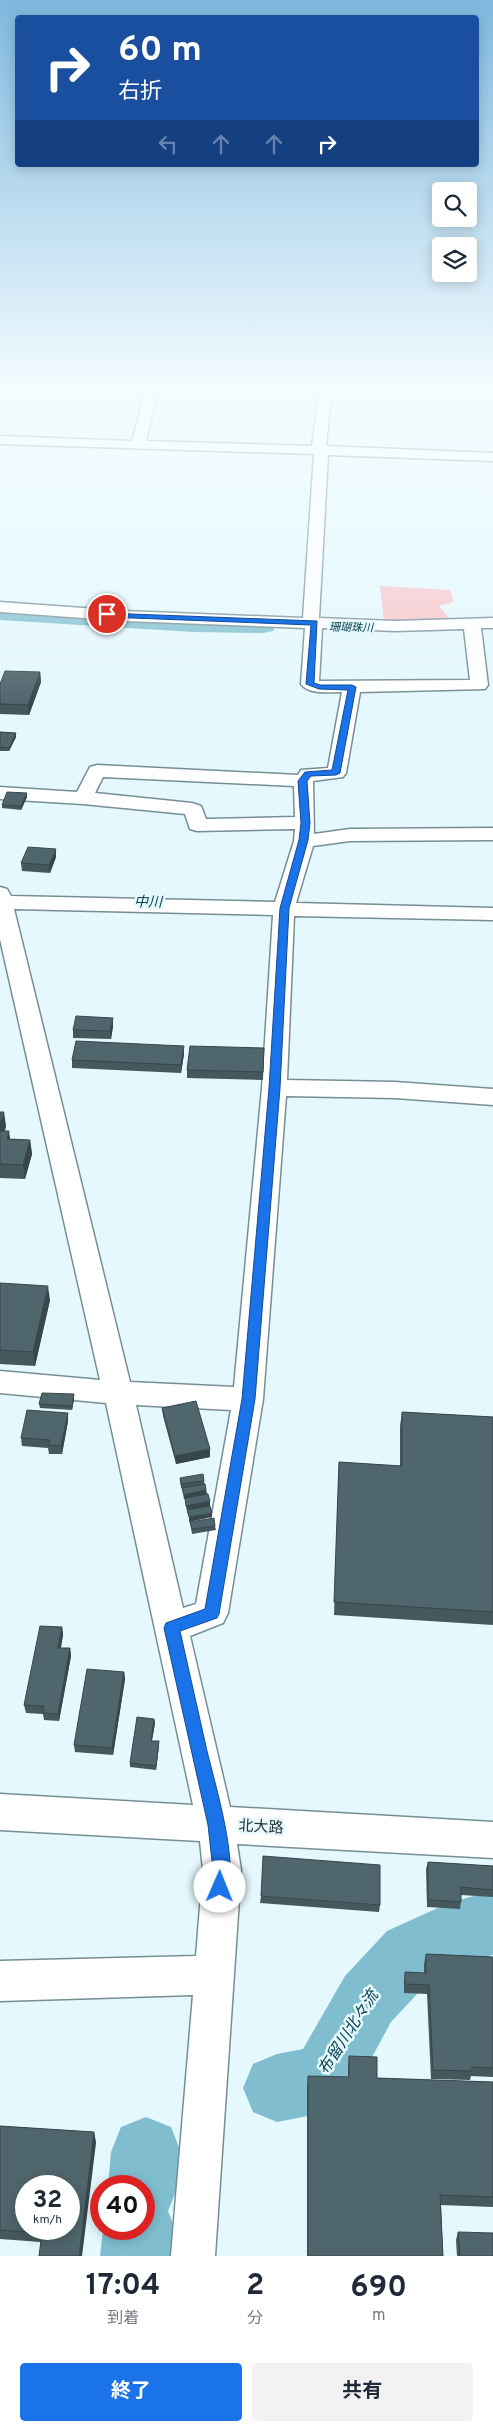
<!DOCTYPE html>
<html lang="ja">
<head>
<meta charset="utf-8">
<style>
  :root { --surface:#fff; --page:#f2f2f3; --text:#1f2937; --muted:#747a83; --accent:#1a73e8 }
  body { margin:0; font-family:Overpass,"Noto Sans JP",sans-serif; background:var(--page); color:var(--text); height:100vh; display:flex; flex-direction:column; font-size:19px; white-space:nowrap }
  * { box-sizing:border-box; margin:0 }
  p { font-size:16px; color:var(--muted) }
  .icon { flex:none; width:28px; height:28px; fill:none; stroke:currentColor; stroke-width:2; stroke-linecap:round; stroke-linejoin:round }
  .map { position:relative; height:2256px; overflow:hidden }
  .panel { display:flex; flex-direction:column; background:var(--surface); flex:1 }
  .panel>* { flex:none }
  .hud { position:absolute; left:15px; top:15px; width:464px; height:152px; border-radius:5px; box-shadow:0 2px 12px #0003; background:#1a4fa0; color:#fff; overflow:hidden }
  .tools { position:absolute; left:432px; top:182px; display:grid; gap:10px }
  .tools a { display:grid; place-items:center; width:45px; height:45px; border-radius:5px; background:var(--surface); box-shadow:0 2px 12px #0003; font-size:25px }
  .speed { position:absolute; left:15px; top:2175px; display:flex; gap:10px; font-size:25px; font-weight:700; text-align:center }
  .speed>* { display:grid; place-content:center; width:65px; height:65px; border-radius:50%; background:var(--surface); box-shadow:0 2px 12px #0003; line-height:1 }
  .speed small { font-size:12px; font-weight:400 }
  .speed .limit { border:8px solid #d22; background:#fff; color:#111 }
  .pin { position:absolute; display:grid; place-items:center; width:42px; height:42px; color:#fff; margin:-21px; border:2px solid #fff; border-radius:50%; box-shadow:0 1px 5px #0007 }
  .me { position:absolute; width:55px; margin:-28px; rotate:1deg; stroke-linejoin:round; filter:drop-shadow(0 0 4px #0008) }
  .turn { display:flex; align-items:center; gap:18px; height:105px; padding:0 20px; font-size:22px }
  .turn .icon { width:65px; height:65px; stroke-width:2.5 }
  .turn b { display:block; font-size:35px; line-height:42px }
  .lanes { display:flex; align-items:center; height:48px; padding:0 20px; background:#0003; justify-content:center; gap:25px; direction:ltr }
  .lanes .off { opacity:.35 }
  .eta { display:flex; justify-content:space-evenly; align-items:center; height:85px; text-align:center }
  .eta b { font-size:30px; font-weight:700; line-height:35px }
  .action { display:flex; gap:10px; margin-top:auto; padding:10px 20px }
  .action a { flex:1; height:58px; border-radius:5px; background:var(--accent); color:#fff; font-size:20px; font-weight:700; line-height:58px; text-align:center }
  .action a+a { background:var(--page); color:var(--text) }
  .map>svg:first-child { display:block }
  .green { fill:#f9c3c8 }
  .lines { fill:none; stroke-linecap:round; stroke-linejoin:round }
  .river { fill:#80becf; fill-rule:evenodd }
  .minor-casing { stroke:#768e95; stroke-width:3 }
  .minor { fill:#fff; fill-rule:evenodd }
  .wall { fill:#44585d }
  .shaded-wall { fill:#37474c }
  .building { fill:#4f666c; stroke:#37474c; fill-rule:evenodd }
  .route { fill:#1a73e8; stroke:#114b97 }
  .labels { text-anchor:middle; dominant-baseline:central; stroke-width:5; stroke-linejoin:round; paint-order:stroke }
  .far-water-label { font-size:11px; font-style:italic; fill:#07414d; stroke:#e4f8fe }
  .water-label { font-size:14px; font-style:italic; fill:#07414d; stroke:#e4f8fe }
  .near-street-label { font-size:15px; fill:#273134; stroke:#e4f8fe }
  .near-water-label { font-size:16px; font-style:italic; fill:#07414d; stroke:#e4f8fe }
</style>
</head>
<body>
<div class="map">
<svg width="493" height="2256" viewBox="0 0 493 2256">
  <rect width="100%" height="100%" fill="#e4f8fe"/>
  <g class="green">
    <polygon points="398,388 488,388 491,394 401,393 397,392"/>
    <polygon points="380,586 450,590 454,602 439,606 451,621 384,622"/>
  </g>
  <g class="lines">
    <g class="river">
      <polygon points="0,604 193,616 263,617 273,619 277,625 273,631 263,633 193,632 0,620"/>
      <polygon points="493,1891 493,1955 459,1964 433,1977 391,2022 347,2103 323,2113 277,2122 253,2112 243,2088 253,2064 277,2054 303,2049 345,1976 387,1931 451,1902"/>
      <polygon points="146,2117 171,2127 181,2152 178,2186 168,2211 175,2229 172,2256 100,2256 103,2229 144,2229 144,2186 108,2186 111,2152 121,2127"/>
    </g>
    <g class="minor-casing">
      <path id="minor" d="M146 388H158L146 441 312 446 320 388H332L326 446 493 453V461L328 455 319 618 395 621 493 618V628H481L488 685 485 689 360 692 346 773 343 777 313 781 314 834 350 829 493 828V840L350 841 313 846 296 903 493 908V920L294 916 287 1080 395 1082 493 1089V1105L395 1098 286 1096 263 1399 228 1613 223 1623 190 1636 230 1807 493 1822V1858L237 1844 241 1870 215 2256H171L193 1995 0 2001V1961L196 1956 203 1870 200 1841 0 1830V1794L193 1805 106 1403 0 1393V1371L100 1380 0 939V887L7 889 11 896 275 902 294 841 295 829 197 831 190 829 185 814 83 804 0 799V787L77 792 90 767 97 765 298 775 301 770 328 768 342 692C330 692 309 695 301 684L305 628 125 621 0 612V602L125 611 303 618 314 454 0 444V436L132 441ZM322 628 395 631 464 629 470 680 319 681ZM103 777 294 786 295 817 206 819 201 806 192 803 95 793ZM14 909 273 915 262 1088 234 1387 130 1382ZM136 1405 231 1410 196 1604 183 1608Z"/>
    </g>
    <use href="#minor" class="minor"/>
  </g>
  <g class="wall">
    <polygon points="40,672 41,682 29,715 0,714 0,684"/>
    <polygon points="0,732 16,733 16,737 9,751 0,751"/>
    <polygon points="27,797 21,810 2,808 2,805"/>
    <polygon points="56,857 50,873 22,871 21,863"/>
    <polygon points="113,1026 111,1039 73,1038 73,1030"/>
    <polygon points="184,1054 181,1073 72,1068 72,1060"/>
    <polygon points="264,1056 263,1080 187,1078 187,1070"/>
    <polygon points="0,1112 6,1126 5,1131 10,1139 30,1140 32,1154 25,1179 0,1178"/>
    <polygon points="0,1283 50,1300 35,1366 0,1364"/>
    <polygon points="74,1399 72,1410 40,1408 39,1404"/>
    <polygon points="162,1408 210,1449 210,1457 176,1464 163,1416"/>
    <polygon points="402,1412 493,1417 493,1625 334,1615 339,1462 400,1466 400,1426"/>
    <polygon points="68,1413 68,1421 62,1454 49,1454 48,1448 22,1446 21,1438"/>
    <polygon points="180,1478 204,1481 207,1494 210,1501 210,1506 187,1510 185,1499 184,1499 182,1488 181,1488"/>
    <polygon points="190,1522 215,1526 216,1530 192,1534"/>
    <polygon points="62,1627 63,1635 61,1648 70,1648 71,1656 59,1721 44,1720 43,1714 26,1713 24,1705"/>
    <polygon points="124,1672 125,1679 113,1755 75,1752 74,1745"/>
    <polygon points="154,1719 155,1723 152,1741 159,1745 156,1770 130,1767 130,1763"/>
    <polygon points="428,1862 493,1866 493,1897 461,1895 461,1902 460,1909 427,1907 426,1869"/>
    <polygon points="261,1896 380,1905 379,1912 260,1903"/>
    <polygon points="426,1954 493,1957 493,2077 471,2076 470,2080 431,2079 427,1994 404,1993 404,1982 405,1972 424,1973 424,1964"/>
    <polygon points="349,2056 377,2078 493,2082 493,2207 441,2205 443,2256 307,2256 307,2087 308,2076 348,2077 348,2067"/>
    <polygon points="0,2126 94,2132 96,2143 41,2242 0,2239"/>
    <polygon points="458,2232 493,2256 457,2256 456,2240"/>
  </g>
  <g class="shaded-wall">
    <polygon points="40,672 41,682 29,715 28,705"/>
    <polygon points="16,733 16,737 9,751 9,748"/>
    <polygon points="27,793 27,797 21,810 21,806"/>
    <polygon points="56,849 56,857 50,873 49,865"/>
    <polygon points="113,1018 113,1026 111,1039 110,1031"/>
    <polygon points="184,1046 184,1054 181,1073 181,1065"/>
    <polygon points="4,1112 6,1126 1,1144 0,1128"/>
    <polygon points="9,1131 11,1145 7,1139"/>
    <polygon points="30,1140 32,1154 25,1179 23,1165"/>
    <polygon points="48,1286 50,1300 35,1366 33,1352"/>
    <polygon points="74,1394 74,1399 72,1410 72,1406"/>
    <polygon points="68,1413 68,1421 62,1454 61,1446"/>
    <polygon points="210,1449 210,1457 176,1464 175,1456"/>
    <polygon points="206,1490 207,1495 184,1499 184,1495"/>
    <polygon points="210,1501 210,1506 187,1510 186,1506"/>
    <polygon points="212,1513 212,1517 189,1522 189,1517"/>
    <polygon points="62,1627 63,1635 59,1655 58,1648"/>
    <polygon points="70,1648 71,1656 59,1721 58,1714"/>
    <polygon points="124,1672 125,1679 113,1755 112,1748"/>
    <polygon points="154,1719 155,1723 151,1745 151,1741"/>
    <polygon points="159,1741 159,1745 156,1770 156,1766"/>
    <polygon points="94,2132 96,2143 82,2256 79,2256"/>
  </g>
  <g class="building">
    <polygon points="5,671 40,672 28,705 0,704 0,684"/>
    <polygon points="0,732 16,733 9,748 0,747"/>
    <polygon points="7,792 27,793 21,806 2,805"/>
    <polygon points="28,847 56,849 49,865 21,863"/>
    <polygon points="76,1016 113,1018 110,1031 73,1030"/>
    <polygon points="76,1041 184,1046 181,1065 72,1060"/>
    <polygon points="190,1046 264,1048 263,1072 187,1070"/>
    <polygon points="0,1112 4,1112 0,1128"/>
    <polygon points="0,1131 9,1131 7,1139 30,1140 23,1165 0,1164"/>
    <polygon points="0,1283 48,1286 33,1352 0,1350"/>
    <polygon points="42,1393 74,1394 72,1406 39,1404"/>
    <polygon points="196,1401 210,1449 175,1456 162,1408"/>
    <polygon points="27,1410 68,1413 61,1446 48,1445 50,1440 21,1438"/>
    <polygon points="402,1412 493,1417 493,1612 334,1602 339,1462 402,1466"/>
    <polygon points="203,1474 204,1481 181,1484 180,1478"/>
    <polygon points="205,1484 206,1490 184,1495 182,1488"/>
    <polygon points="208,1494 210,1501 186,1506 185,1498"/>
    <polygon points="210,1506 212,1513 189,1517 187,1510"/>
    <polygon points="214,1518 215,1526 192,1529 190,1522"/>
    <polygon points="40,1626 62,1627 58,1648 70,1648 58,1714 43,1713 44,1706 24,1705"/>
    <polygon points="87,1669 124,1672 112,1748 74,1745"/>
    <polygon points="137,1717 154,1719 151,1741 159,1741 156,1766 130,1763"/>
    <polygon points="263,1856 380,1865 380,1905 261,1896"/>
    <polygon points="428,1862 493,1866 493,1890 461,1887 461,1902 428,1900"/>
    <polygon points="426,1954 493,1957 493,2068 472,2067 472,2071 433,2070 429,1985 405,1984 405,1972 426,1973"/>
    <polygon points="349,2056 377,2057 377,2078 493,2082 493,2197 440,2195 443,2256 308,2256 308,2076 349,2077"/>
    <path d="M0 2126 94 2132 79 2256H81H39L42 2233 0 2230ZM26 2186H69V2229H26Z"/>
    <polygon points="458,2232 493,2233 493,2256 460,2256"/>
  </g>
  <linearGradient id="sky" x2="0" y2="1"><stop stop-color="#7eb8de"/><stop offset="0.55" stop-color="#f3fcff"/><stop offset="1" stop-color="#f3fcff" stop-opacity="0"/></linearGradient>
  <rect width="493" height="704" fill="url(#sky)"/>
  <path class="route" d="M104 613 317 621 314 683 320 685H352L356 687 340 773 336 775 311 776 307 781 310 823 308 840 289 908 280 1088 255 1399 219 1614 217 1618 180 1631C189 1671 198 1711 207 1751 215 1784 239 1863 227 1893L220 1896 214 1893 212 1887 213 1870 208 1825 164 1628 166 1623 205 1609 242 1399 269 1088 280 908 299 840 301 823 298 781 305 772 332 770 348 690 319 689 306 684 311 625 107 617 104 616Z"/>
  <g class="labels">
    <g class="far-water-label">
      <text transform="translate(351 628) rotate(1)">珊瑚珠川</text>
    </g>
    <g class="water-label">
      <text transform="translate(148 903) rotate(1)">中川</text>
    </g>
    <g class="near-street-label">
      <text transform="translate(261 1828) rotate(3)">北大路</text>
    </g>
    <g class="near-water-label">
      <text transform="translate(349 2033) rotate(-57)">布留川北々流</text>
    </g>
  </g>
</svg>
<div class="tools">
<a><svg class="icon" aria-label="search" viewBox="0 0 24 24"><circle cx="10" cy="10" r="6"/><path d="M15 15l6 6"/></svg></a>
<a><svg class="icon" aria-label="layers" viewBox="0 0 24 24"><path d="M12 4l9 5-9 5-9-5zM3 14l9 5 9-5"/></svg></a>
</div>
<div class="speed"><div>32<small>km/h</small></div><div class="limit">40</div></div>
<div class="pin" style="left:107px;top:614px;background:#d93025"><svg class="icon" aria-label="arrive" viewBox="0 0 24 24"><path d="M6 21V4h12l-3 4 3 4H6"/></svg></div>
<svg class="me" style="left:220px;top:1887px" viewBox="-20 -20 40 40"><circle r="19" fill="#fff"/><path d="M0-13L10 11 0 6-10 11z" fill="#1a73e8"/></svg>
<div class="hud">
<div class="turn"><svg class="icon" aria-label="right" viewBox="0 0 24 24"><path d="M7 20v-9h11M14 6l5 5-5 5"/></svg><div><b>60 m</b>右折</div></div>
<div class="lanes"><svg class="icon off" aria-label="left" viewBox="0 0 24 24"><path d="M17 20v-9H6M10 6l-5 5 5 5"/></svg><svg class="icon off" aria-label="ahead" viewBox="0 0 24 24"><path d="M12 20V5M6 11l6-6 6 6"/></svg><svg class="icon off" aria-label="ahead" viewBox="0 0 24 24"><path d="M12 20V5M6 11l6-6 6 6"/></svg><svg class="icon" aria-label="right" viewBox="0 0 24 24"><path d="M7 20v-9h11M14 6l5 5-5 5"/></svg></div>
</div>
</div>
<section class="panel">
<div class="eta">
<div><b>17:04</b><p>到着</p></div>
<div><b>2</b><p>分</p></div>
<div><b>690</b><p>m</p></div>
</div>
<div class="action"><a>終了</a><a>共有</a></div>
</section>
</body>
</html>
